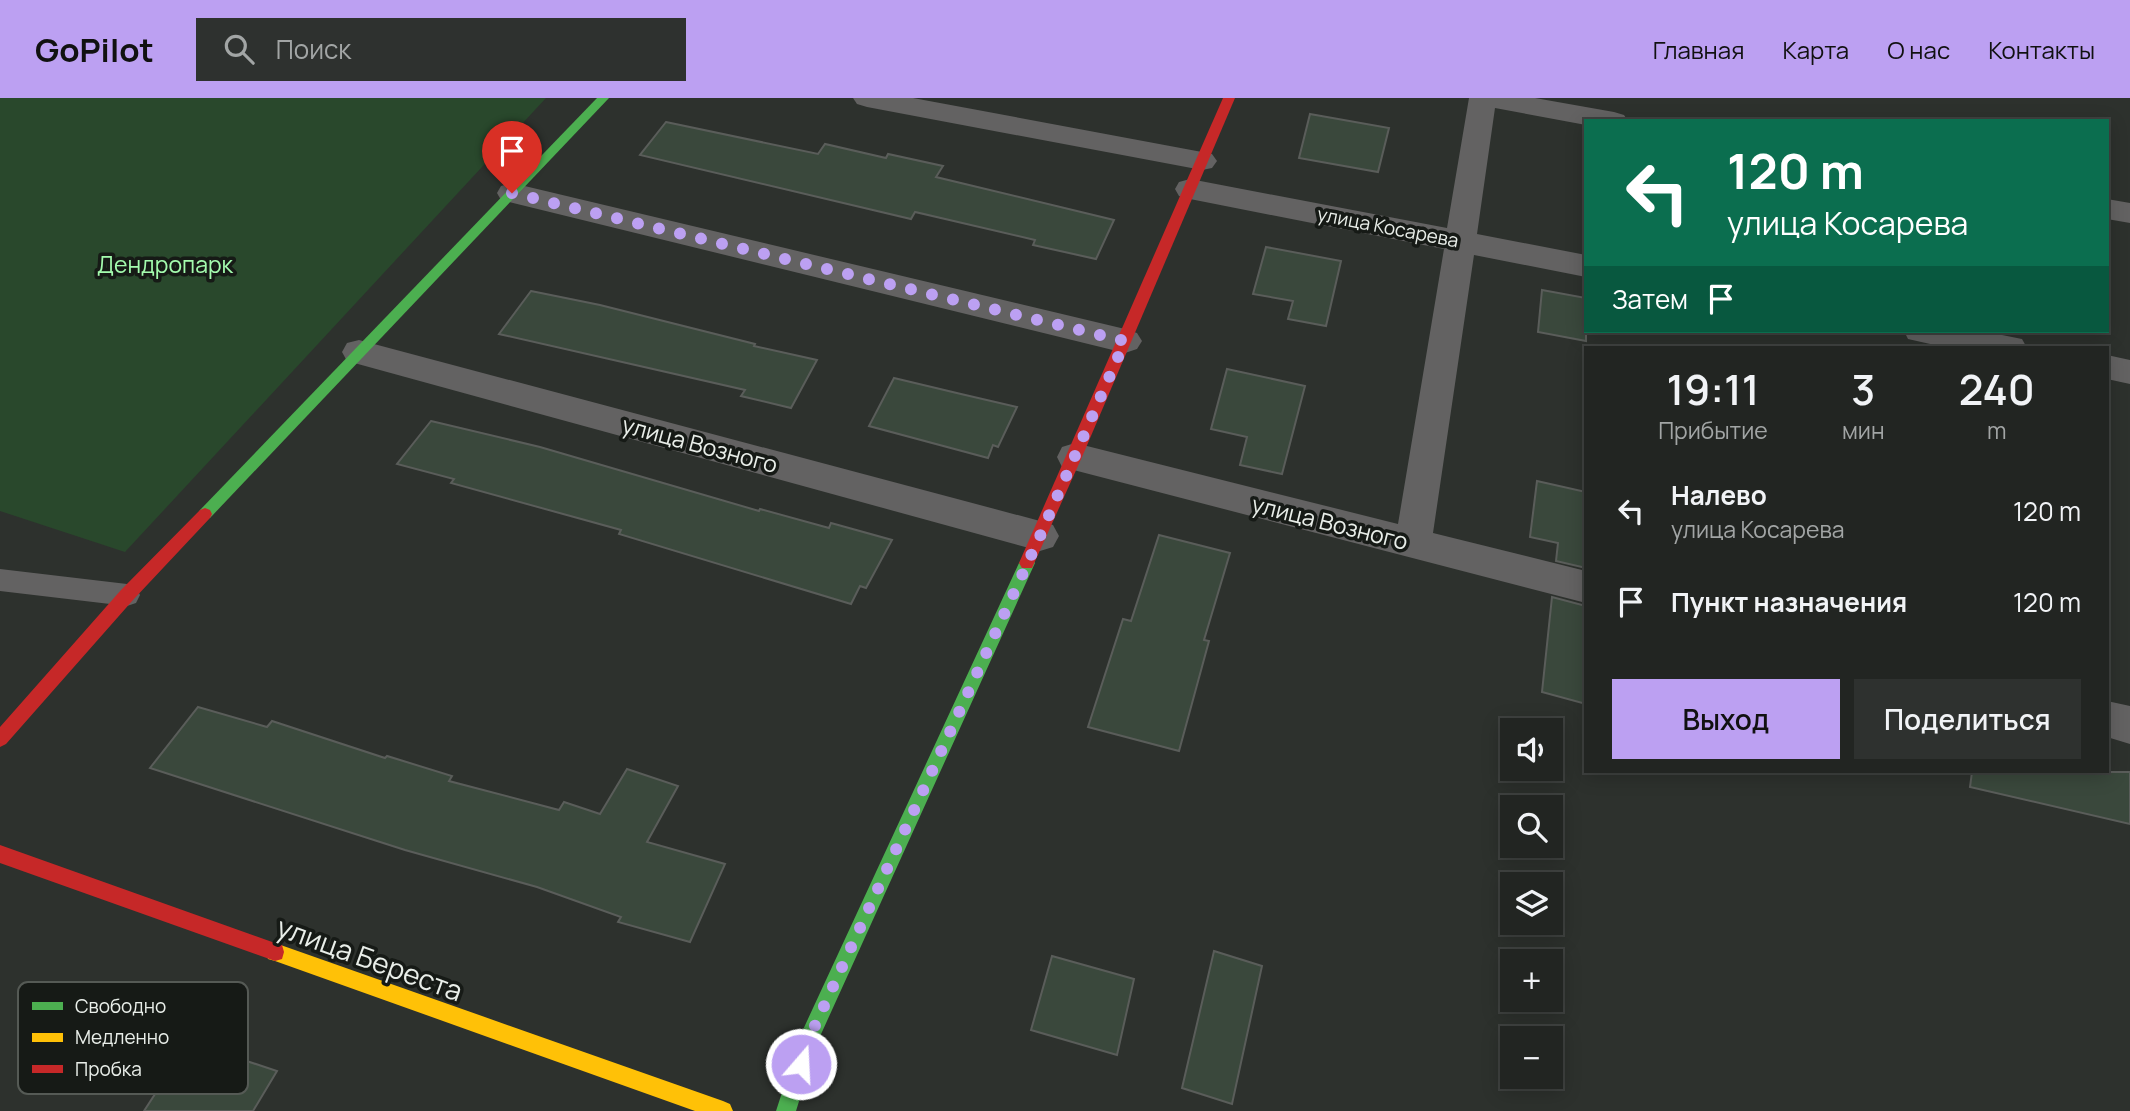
<!DOCTYPE html>
<html lang="ru">
<head>
<meta charset="utf-8">
<style>
  :root { --surface:#222522; --page:#2e312f; --text:#f1f3f6; --muted:#a2a5a5; --line:#3f4240; --accent:#bca0f2 }
  body { margin:0; font-family:Manrope,sans-serif; background:var(--page); color:var(--text); height:100vh; display:flex; flex-direction:column; font-size:26px; white-space:nowrap }
  * { box-sizing:border-box; margin:0 }
  p { font-size:23px; color:var(--muted) }
  .icon { flex:none; width:38px; height:38px; fill:none; stroke:currentColor; stroke-width:2; stroke-linecap:round; stroke-linejoin:round }
  .map { position:relative; flex:1; overflow:hidden }
  .drawer { position:absolute; left:1584px; top:248px; width:525px; height:427px; display:flex; flex-direction:column; background:var(--surface); border-radius:0px; box-shadow:0 4px 18px #0003,0 0 0 2px var(--line) }
  .drawer>* { flex:none }
  .hud { position:absolute; left:1584px; top:21px; width:525px; height:214px; border-radius:0px; box-shadow:0 4px 18px #0003,0 0 0 2px var(--line); background:#0b6e4f; color:#fff; overflow:hidden }
  .tools { position:absolute; left:1500px; top:620px; display:grid; gap:14px }
  .tools a { display:grid; place-items:center; width:63px; height:63px; border-radius:0px; background:var(--surface); box-shadow:0 4px 18px #0003,0 0 0 2px var(--line); font-size:35px }
  .pin { position:absolute; display:grid; place-items:center; width:60px; height:60px; color:#fff; margin:-72px -30px; border-radius:50% 50% 50% 0; rotate:-45deg; box-shadow:0 0 7px #0007 }
  .pin .icon { rotate:45deg }
  .me { position:absolute; width:77px; margin:-38px; rotate:19deg; stroke-linejoin:round; filter:drop-shadow(0 0 5px #0008) }
  .turn { display:flex; align-items:center; gap:24px; height:147px; padding:0 28px; font-size:32px }
  .turn .icon { width:91px; height:91px; stroke-width:2.5 }
  .turn b { display:block; font-size:49px; line-height:60px }
  .then { display:flex; align-items:center; height:66px; padding:0 28px; background:#0003; gap:14px; font-size:26px }
  .eta { display:flex; justify-content:space-evenly; align-items:center; height:119px; text-align:center }
  .eta b { font-size:42px; font-weight:600; line-height:49px }
  .primary-button { display:flex; gap:14px; margin-top:auto; padding:14px 28px }
  .primary-button a { flex:1; height:80px; border-radius:0px; background:var(--accent); color:#111; font-size:28px; font-weight:600; line-height:80px; text-align:center }
  .primary-button a+a { background:var(--page); color:var(--text) }
  ul { padding:0; list-style:none }
  li { display:flex; align-items:center; gap:21px; height:91px; padding:0 28px }
  li div { flex:1 }
  li b { display:block; font-size:26px }
  li em { font-style:normal }
  header { display:flex; align-items:center; gap:42px; box-sizing:border-box; height:98px; padding:0 35px; background:var(--accent); color:#111 }
  header strong { font-size:33px }
  nav { display:flex; gap:38px; margin-inline-start:auto; font-size:24px }
  .search { width:490px; height:63px; background:var(--page); display:flex; align-items:center; gap:18px; box-sizing:border-box; padding:0 24px; border-radius:0px; color:var(--muted); font-size:26px }
  .map>svg:first-child { display:block }
  .green { fill:#29482c }
  .building { fill:#3a483c; stroke:#5a5d5a; stroke-width:2 }
  .lines { fill:none; stroke-linecap:round; stroke-linejoin:round }
  .lane { fill:#636262; fill-rule:evenodd }
  .street { fill:#636262; fill-rule:evenodd }
  .fast { fill:#4caf50; fill-rule:evenodd }
  .slow { fill:#ffc107; fill-rule:evenodd }
  .jam { fill:#c62828; fill-rule:evenodd }
  .route { stroke:#bca0f2; stroke-width:12; stroke-dasharray:0 21.6 }
  .labels { text-anchor:middle; dominant-baseline:central; stroke-width:7; stroke-linejoin:round; paint-order:stroke }
  .far-street-label { font-size:19px; fill:#e9eee9; stroke:#161a16 }
  .park-label { font-size:23px; fill:#a4fcae; stroke:#161a16 }
  .street-label { font-size:23px; fill:#e9eee9; stroke:#161a16 }
  .near-street-label { font-size:28px; fill:#e9eee9; stroke:#161a16 }
  .key { fill:#161a16; stroke:#555a55; stroke-width:2 }
  .key-label { font-size:19px; fill:#e9eee9 }
</style>
</head>
<body>
<header>
<strong>GoPilot</strong>
<div class="search"><svg class="icon" aria-label="search" viewBox="0 0 24 24"><circle cx="10" cy="10" r="6"/><path d="M15 15l6 6"/></svg>Поиск</div>
<nav><a>Главная</a><a>Карта</a><a>О нас</a><a>Контакты</a></nav>
</header>
<div class="map">
<svg width="2130" height="1013" viewBox="0 0 2130 1013">
  <rect width="100%" height="100%" fill="#2d312d"/>
  <polygon class="green" points="0,0 546,0 125,454 0,413"/>
  <g class="building">
    <polygon points="1310,16 1389,30 1378,74 1299,60"/>
    <polygon points="666,24 818,56 825,46 886,60 888,56 943,68 936,79 1114,122 1096,161 1033,147 1035,142 915,114 911,121 640,57"/>
    <polygon points="1266,149 1341,163 1326,228 1288,221 1293,203 1253,196"/>
    <polygon points="1542,192 1586,200 1586,243 1538,234"/>
    <polygon points="531,193 600,207 755,246 754,248 817,262 791,310 741,298 745,292 499,236"/>
    <polygon points="1227,271 1305,288 1282,376 1240,367 1247,339 1211,331"/>
    <polygon points="894,280 961,296 1017,309 998,349 993,347 988,360 869,328"/>
    <polygon points="431,323 540,349 759,413 760,411 829,430 831,425 892,442 866,490 860,488 851,506 619,436 621,432 451,385 454,381 397,366"/>
    <polygon points="1537,383 1586,394 1586,470 1556,463 1558,445 1530,439"/>
    <polygon points="1159,437 1230,455 1204,542 1209,543 1179,653 1088,629 1123,521 1131,523"/>
    <polygon points="1552,499 1586,508 1586,606 1542,594"/>
    <polygon points="198,609 267,629 272,623 385,660 387,658 452,678 449,683 559,712 564,704 600,716 627,671 678,688 647,744 725,766 690,844 618,824 621,819 537,789 405,752 150,670"/>
    <polygon points="1972,674 2130,674 2130,726 1970,689"/>
    <polygon points="1214,853 1262,868 1232,1006 1182,990"/>
    <polygon points="1052,858 1134,881 1117,957 1031,932"/>
    <polygon points="189,944 277,973 253,1013 144,1013"/>
  </g>
  <g class="lines">
    <polygon class="lane" points="0,471 127,486 136,489 140,497 136,505 127,508 0,493"/>
    <g class="street">
      <polygon points="853,0 913,0 1202,54 1212,56 1217,63 1212,70 1202,72 867,9 857,6"/>
      <polygon points="1469,0 1535,0 1614,14 1624,17 1628,23 1586,23 1586,27 1495,10 1477,136 1586,157 1586,179 1474,157 1433,435 1586,473 1586,505 1062,369 1057,359 1062,349 1075,345 1398,426 1444,151 1190,101 1179,98 1175,91 1179,84 1190,81 1447,130"/>
      <polygon points="512,85 1125,231 1137,235 1142,243 1137,251 1125,255 501,102 497,95 501,88"/>
      <polygon points="2107,101 2130,105 2130,125 2107,121"/>
      <polygon points="1904,233 1982,233 2022,241 2027,250 1948,250 1908,241"/>
      <polygon points="359,242 1040,423 1053,427 1059,438 1053,449 1040,453 347,263 342,254 347,245"/>
      <polygon points="2107,257 2130,262 2130,286 2107,281"/>
      <polygon points="2107,603 2130,608 2130,646 2107,639"/>
    </g>
    <g class="fast">
      <polygon points="597,0 609,0 210,420 200,420 198,416 200,412"/>
      <polygon points="1027,459 1032,460 1035,465 817,945 796,1013 776,1013 801,936 1019,465 1022,460"/>
    </g>
    <polygon class="slow" points="275,845 723,1003 730,1006 733,1013 695,1013 275,863 268,861 266,854 268,847"/>
    <g class="jam">
      <polygon points="1223,0 1235,0 1082,359 1032,470 1022,470 1019,465"/>
      <polygon points="205,410 210,412 212,416 210,420 133,502 6,646 0,649 0,629 121,492 200,412"/>
      <polygon points="0,747 275,845 282,847 284,854 282,861 275,863 0,765"/>
    </g>
  </g>
  <g class="lines">
    <polyline class="route" points="512,95 1125,243 1040,438 808,943 801,966"/>
  </g>
  <g class="labels">
    <g class="far-street-label">
      <text transform="translate(1388 129) rotate(11)">улица Косарева</text>
    </g>
    <g class="park-label">
      <text x="165" y="166">Дендропарк</text>
    </g>
    <g class="street-label">
      <text transform="translate(700 346) rotate(15)">улица Возного</text>
      <text transform="translate(1330 424) rotate(14)">улица Возного</text>
    </g>
    <g class="near-street-label">
      <text transform="translate(370 860) rotate(20)">улица Береста</text>
    </g>
  </g>
  <rect x="18" y="884" width="230" height="112" rx="10" class="key"/>
  <rect x="32" y="904" width="31" height="8" fill="#4caf50"/>
  <rect x="32" y="935" width="31" height="9" fill="#ffc107"/>
  <rect x="32" y="967" width="31" height="8" fill="#c62828"/>
  <g class="key-label">
    <text x="75" y="915">Свободно</text>
    <text x="75" y="946">Медленно</text>
    <text x="75" y="978">Пробка</text>
  </g>
</svg>
<div class="tools">
<a><svg class="icon" aria-label="sound" viewBox="0 0 24 24"><path d="M4 9h4l5-4v14l-5-4H4zM17 9q2 3 0 6"/></svg></a>
<a><svg class="icon" aria-label="search" viewBox="0 0 24 24"><circle cx="10" cy="10" r="6"/><path d="M15 15l6 6"/></svg></a>
<a><svg class="icon" aria-label="layers" viewBox="0 0 24 24"><path d="M12 4l9 5-9 5-9-5zM3 14l9 5 9-5"/></svg></a>
<a>+</a>
<a>−</a>
</div>
<div class="pin" style="left:512px;top:95px;background:#d93025"><svg class="icon" aria-label="arrive" viewBox="0 0 24 24"><path d="M6 21V4h12l-3 4 3 4H6"/></svg></div>
<svg class="me" style="left:801px;top:966px" viewBox="-20 -20 40 40"><circle r="17" fill="#bca0f2" stroke="#fff" stroke-width="3"/><path d="M0-11L8 9 0 5-8 9z" fill="#fff"/></svg>
<div class="hud">
<div class="turn"><svg class="icon" aria-label="left" viewBox="0 0 24 24"><path d="M17 20v-9H6M10 6l-5 5 5 5"/></svg><div><b>120 m</b>улица Косарева</div></div>
<div class="then">Затем<svg class="icon" aria-label="arrive" viewBox="0 0 24 24"><path d="M6 21V4h12l-3 4 3 4H6"/></svg></div>
</div>
<section class="drawer">
<div class="eta">
<div><b>19:11</b><p>Прибытие</p></div>
<div><b>3</b><p>мин</p></div>
<div><b>240</b><p>m</p></div>
</div>
<ul>
<li><svg class="icon" aria-label="left" viewBox="0 0 24 24"><path d="M17 20v-9H6M10 6l-5 5 5 5"/></svg><div><b>Налево</b><p>улица Косарева</p></div><em>120 m</em></li>
<li><svg class="icon" aria-label="arrive" viewBox="0 0 24 24"><path d="M6 21V4h12l-3 4 3 4H6"/></svg><div><b>Пункт назначения</b></div><em>120 m</em></li>
</ul>
<div class="primary-button"><a>Выход</a><a>Поделиться</a></div>
</section>
</div>
</body>
</html>
